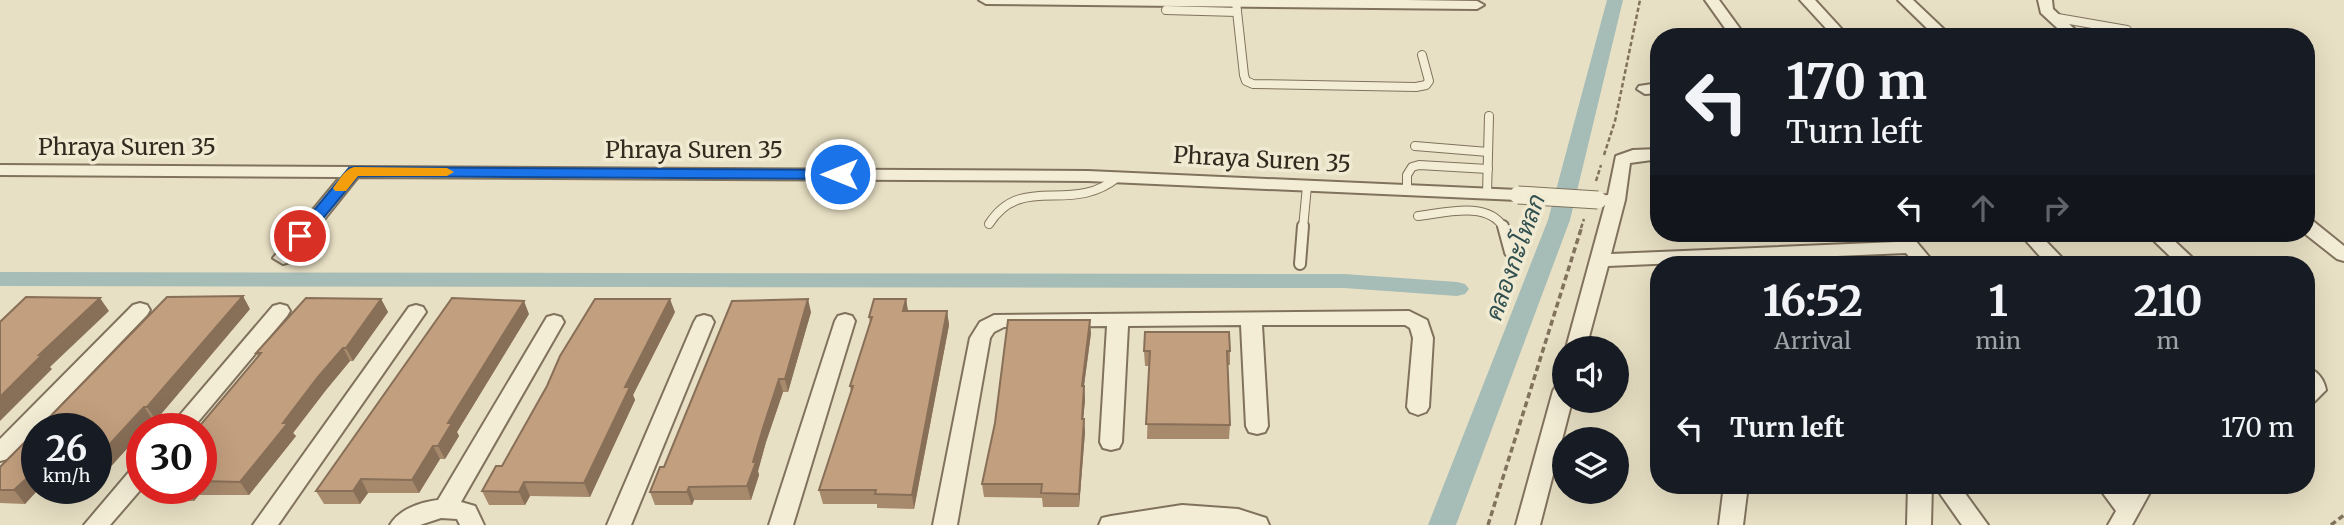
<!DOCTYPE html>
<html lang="en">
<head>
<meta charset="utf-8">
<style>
  :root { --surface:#171b24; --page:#242831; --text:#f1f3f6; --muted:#9ea1a6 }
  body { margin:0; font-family:Merriweather,Sarabun,serif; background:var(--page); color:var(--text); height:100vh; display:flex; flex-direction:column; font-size:26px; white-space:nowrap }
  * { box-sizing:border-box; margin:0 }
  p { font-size:23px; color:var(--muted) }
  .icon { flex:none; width:38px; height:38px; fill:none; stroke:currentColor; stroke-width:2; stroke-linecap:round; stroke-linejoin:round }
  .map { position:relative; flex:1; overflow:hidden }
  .details { position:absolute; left:1650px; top:256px; width:665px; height:238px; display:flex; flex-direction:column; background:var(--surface); border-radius:28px; box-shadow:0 7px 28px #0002 }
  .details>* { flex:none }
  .banner { position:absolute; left:1650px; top:28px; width:665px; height:214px; border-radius:28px; box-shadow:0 7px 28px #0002; background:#171b24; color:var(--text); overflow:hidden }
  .fabs { position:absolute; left:1552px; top:336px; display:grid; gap:14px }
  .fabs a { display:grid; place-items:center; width:77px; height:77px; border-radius:50%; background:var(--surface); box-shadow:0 7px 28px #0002; font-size:35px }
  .speed { position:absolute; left:21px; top:413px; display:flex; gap:14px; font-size:35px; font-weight:700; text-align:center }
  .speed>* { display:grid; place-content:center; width:91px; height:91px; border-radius:50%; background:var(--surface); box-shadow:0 7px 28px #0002; line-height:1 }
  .speed small { font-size:18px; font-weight:400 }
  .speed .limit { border:10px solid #d22; background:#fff; color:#111 }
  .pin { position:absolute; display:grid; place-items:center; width:60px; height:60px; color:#fff; margin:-30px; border:4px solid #fff; border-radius:50%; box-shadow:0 2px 7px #0007 }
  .me { position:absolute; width:77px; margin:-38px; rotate:270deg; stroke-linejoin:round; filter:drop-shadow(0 0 5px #0008) }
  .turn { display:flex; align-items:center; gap:24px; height:147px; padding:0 21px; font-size:32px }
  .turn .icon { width:91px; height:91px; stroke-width:2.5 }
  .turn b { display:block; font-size:49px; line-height:60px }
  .lanes { display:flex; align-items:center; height:66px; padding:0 21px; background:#0003; justify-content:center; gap:35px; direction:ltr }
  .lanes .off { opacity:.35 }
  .eta { display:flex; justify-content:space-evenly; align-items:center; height:119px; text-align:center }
  .eta b { font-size:42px; font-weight:700; line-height:49px }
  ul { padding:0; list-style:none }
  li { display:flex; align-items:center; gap:21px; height:105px; padding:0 21px }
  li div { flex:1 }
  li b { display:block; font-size:26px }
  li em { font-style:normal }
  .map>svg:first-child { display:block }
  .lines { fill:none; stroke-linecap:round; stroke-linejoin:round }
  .canal { fill:#a5bcb7; fill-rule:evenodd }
  .service-far1-casing { stroke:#80725d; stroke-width:10 }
  .service-casing { stroke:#80725d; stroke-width:14 }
  .minor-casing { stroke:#80725d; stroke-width:4 }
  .path-far1 { stroke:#80725d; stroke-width:2.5; stroke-dasharray:4.5 2.5; stroke-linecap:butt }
  .path { stroke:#80725d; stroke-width:3.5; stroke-dasharray:6 3.5; stroke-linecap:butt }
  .service-far1 { stroke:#f4edd6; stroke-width:8 }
  .service { stroke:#f4edd6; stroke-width:10 }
  .minor { fill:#f4edd6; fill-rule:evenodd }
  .minor-bridge-casing { stroke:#80725d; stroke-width:19; stroke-linecap:butt }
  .minor-bridge { stroke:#f4edd6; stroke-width:17 }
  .wall { fill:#a7896c }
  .shaded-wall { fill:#886f58 }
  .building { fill:#c29f7e; stroke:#886f58; stroke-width:2 }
  .route { fill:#1a73e8; stroke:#114b97; stroke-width:2 }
  .slow { fill:#f59e0b }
  .labels { text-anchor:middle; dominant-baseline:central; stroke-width:7; stroke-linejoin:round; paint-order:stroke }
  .street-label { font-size:23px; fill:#322a1f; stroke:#f1ead2 }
  .water-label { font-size:24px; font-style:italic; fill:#305050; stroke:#f1ead2 }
</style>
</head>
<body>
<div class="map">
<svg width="2344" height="525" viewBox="0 0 2344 525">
  <rect width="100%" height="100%" fill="#e8e0c4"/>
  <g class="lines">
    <g class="canal">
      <polygon points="1607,0 1623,0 1570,220 1456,525 1428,525 1548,220"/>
      <polygon points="0,272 1344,274 1457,282 1465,284 1469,289 1465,294 1457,296 1344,288 0,286"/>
    </g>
    <g class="service-far1-casing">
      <g id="service-far1">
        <polyline points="1236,2 1244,75 1246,81 1253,84 1416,87 1426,85 1429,81 1422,55"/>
        <polyline points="1166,10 1237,12"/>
        <polyline points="2052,17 2127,30"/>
        <polyline points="1415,146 1488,152"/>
        <polyline points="1407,190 1407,175 1412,167 1419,165 1488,169"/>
        <polyline points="1487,194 1489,116"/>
        <path d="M1418 216C1444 213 1488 200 1504 228"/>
        <path d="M989 224C1022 172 1071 216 1118 177"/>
        <polyline points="1303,228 1307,186"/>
      </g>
    </g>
    <g class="service-casing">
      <g id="service">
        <polyline points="1503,226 1510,252"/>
        <polyline points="1300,264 1303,226"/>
      </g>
    </g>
    <g class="minor-casing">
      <g id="minor">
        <polygon points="979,0 1406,0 1477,1 1484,5 1477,9 986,4"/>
        <polygon points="1705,0 1719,0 1746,37 1686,37 1693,33 1727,31"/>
        <polygon points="1800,0 1815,0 1849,37 1834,37"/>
        <polygon points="1898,0 1913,0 1952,37 1936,37"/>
        <polygon points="2038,0 2052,0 2053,9 2083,37 2067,37 2041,13"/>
        <polygon points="1659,83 1659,93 1645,94 1637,89 1639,86"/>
        <polygon points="1659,149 1659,159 1630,163 1625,200 1611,254 1896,242 1890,233 1909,233 1935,264 1915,264 1906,253 1608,266 1586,348 1566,348 1605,205 1592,204 1589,200 1592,196 1608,195 1616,156 1633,150"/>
        <polygon points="0,165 1088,171 1518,190 1527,195 1518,200 1088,181 358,177 290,262 283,264 273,258 340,177 0,175"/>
        <polygon points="2306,220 2313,221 2344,246 2344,261 2337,259 2304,233 2306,233"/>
        <polygon points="2019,233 2038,233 2068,264 2047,264"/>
        <polygon points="2146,233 2166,233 2199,264 2178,264"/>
        <polygon points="140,303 147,305 150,310 147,315 8,459 0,461 0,439 133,305"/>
        <polygon points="280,304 287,306 290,311 287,316 192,429 168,429 273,306"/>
        <polygon points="416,305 423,307 426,312 278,525 253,525 409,307"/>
        <polygon points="1409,311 1427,320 1433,338 1429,407 1426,412 1418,415 1410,412 1407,407 1413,338 1410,328 1405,325 1262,325 1268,426 1265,432 1257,434 1249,432 1246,426 1241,325 1128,326 1122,442 1119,448 1111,450 1103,448 1100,442 1107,326 1004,327 994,332 990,338 957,525 933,525 970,338 980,322 994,315"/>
        <polygon points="845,314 852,316 855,321 793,525 769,525 835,321 838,316"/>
        <path d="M554 315 561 317 564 322 461 502 475 506 484 525H460L457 519 441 518 420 525H390C399 509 421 502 438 500L544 322 547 317Z"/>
        <polygon points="704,315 711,317 714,322 631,525 607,525 694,322 697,317"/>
        <path d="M2306 367C2317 370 2324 379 2326 390L2314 402 2306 404Z"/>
        <polygon points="1564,383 1564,401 1572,401 1540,525 1516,525 1553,391 1556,386"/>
        <polygon points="142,463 142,488 110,525 84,525 134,466"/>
        <polygon points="1724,485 1748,485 1743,525 1719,525"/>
        <polygon points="1908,485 1932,485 1931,525 1907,525"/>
        <polygon points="1934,485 1959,485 1988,525 1962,525"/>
        <polygon points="2097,485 2122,485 2127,491 2130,485 2154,485 2132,525 2108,525 2116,511"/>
        <polygon points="1182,505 1238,509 1266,518 1269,525 1099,525 1102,518 1111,516"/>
      </g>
    </g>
    <g class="path-far1">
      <polyline points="1604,155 1615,121 1640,0"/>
      <polyline points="1596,181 1601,165"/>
      <polyline points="1581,228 1584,219"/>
    </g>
    <g class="path">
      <polyline points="1488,525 1582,226"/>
      <polyline points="2331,525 2344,515"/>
    </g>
    <use href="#service-far1" class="service-far1"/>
    <use href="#service" class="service"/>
    <use href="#minor" class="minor"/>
    <g class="minor-bridge-casing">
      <polyline id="minor-bridge" points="1518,195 1598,200"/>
    </g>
    <use href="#minor-bridge" class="minor-bridge"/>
  </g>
  <g class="wall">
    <polygon points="381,299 388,312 353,361 350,361 326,390 293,433 296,436 249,495 199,495 194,501 158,501 149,488 201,488 201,429 258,356 256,353"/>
    <polygon points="906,299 908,311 947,311 949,325 914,509 877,508 877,504 823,504 819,490 851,392 850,386 870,323 869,317"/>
    <polygon points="250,309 156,420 153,420 142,429 142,432 96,483 96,429"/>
    <polygon points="675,312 633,395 635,400 590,497 530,496 525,505 489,505 482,491 502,466"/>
    <polygon points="811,312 788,392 783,392 766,442 758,471 759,475 751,500 694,500 692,505 655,505 650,492"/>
    <polygon points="529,314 457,432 459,436 445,459 440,459 419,493 368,493 360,504 324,504 316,491"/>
    <polygon points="1091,333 1084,386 1085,400 1083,419 1085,432 1079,507 1043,507 1042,498 984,497 982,484"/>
    <polygon points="1144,351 1230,351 1230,365 1227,365 1230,425 1229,439 1147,439 1149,366 1145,366"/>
    <polygon points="37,430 37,488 92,488 89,492 36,492 25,504 0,503 0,467"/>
  </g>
  <g class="shaded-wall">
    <polygon points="243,296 250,309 156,420 147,407"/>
    <polygon points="100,298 109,311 50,367 52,369 0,421 0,397 39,355"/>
    <polygon points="381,299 388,312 353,361 346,348"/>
    <polygon points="670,299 675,312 633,395 635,400 590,497 584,483 625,387"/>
    <polygon points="808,299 811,312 788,392 785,379"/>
    <polygon points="906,299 908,312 903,311"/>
    <polygon points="524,301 529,314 457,432 459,436 445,459 438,446 448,423"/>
    <polygon points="947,311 949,325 914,509 912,495"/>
    <polygon points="1090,320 1091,333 1082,400 1082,386"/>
    <polygon points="343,348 350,361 326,390 293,433 296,436 249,495 240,482 283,423 318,377"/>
    <polygon points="779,379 783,392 766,442 758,471 759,475 751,500 747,486 763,428"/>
    <polygon points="1084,386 1085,400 1082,432 1082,419"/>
    <polygon points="144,407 153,420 145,429 142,429 142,432 96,483 96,459"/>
    <polygon points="1084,419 1085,432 1079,507 1079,494"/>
    <polygon points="433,446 440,459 419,493 412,480"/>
    <polygon points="26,479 36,492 25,504 14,490"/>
    <polygon points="361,479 368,493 360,504 353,491"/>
    <polygon points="524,482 530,496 525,505 519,492"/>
    <polygon points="689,487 694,500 692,505 687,492"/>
    <polygon points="186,488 195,488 199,495 194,501"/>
  </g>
  <g class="building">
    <polygon points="243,296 147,407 144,407 96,459 96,429 38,429 167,297"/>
    <polygon points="26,297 100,298 39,355 42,355 0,397 0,322"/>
    <polygon points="306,298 381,299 346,348 343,348 318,377 283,423 288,423 240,482 201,481 201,429 197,429 261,353 256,353"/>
    <polygon points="452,298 524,301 448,423 452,423 438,446 433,446 412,480 361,479 353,491 316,491"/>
    <polygon points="595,299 670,299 625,387 630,387 584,483 524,482 519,492 482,491 496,466 502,466 547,386 560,356"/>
    <polygon points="808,299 785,379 779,379 763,428 753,462 756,462 747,486 689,487 687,492 650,492 660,467 664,467 732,301"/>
    <polygon points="874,299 906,299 903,311 947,311 912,495 875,494 876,490 819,490 853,386 850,386 872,317 869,317"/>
    <polygon points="1008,320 1090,320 1082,386 1084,386 1082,419 1084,419 1079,494 1041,493 1042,484 982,484 995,423"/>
    <polygon points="1145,332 1229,332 1230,351 1227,351 1230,425 1146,424 1150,351 1144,351"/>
    <polygon points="37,430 37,479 26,479 14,490 0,490 0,467"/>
  </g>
  <polygon class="route" points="354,167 840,170 847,174 840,179 358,176 306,239 295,239 293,236 295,233 349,168"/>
  <path class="slow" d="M354 167 447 168 454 172 447 176H358L346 191H335L333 188C339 180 345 169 354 167Z"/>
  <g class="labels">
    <g class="street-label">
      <text x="127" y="146">Phraya Suren 35</text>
      <text x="694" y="149">Phraya Suren 35</text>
      <text transform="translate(1262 159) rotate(3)">Phraya Suren 35</text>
    </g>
    <g class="water-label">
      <text transform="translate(1515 257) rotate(-70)">คลองกะโหลก</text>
    </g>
  </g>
</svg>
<div class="fabs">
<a><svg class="icon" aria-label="sound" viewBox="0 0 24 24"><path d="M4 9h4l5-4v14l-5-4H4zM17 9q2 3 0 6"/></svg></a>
<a><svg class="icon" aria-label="layers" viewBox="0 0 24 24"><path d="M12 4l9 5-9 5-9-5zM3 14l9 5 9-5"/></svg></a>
</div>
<div class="speed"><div>26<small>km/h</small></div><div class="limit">30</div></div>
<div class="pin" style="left:300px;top:236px;background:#d93025"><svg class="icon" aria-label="arrive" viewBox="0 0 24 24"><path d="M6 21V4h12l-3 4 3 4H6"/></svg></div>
<svg class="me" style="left:840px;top:174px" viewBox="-20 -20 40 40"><circle r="17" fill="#1a73e8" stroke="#fff" stroke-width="3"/><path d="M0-11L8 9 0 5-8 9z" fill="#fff"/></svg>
<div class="banner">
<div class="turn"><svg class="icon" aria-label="left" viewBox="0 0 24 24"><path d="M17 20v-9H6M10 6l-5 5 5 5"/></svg><div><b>170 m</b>Turn left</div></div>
<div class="lanes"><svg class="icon" aria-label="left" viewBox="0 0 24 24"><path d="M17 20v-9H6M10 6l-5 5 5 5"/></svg><svg class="icon off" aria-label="ahead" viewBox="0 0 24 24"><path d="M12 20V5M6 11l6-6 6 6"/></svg><svg class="icon off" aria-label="right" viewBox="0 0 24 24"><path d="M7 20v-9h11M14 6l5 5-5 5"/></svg></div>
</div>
<section class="details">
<div class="eta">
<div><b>16:52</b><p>Arrival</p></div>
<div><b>1</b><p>min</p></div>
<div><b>210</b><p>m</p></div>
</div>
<ul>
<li><svg class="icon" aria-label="left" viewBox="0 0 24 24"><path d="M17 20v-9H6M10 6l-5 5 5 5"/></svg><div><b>Turn left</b></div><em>170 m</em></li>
</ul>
</section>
</div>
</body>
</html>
